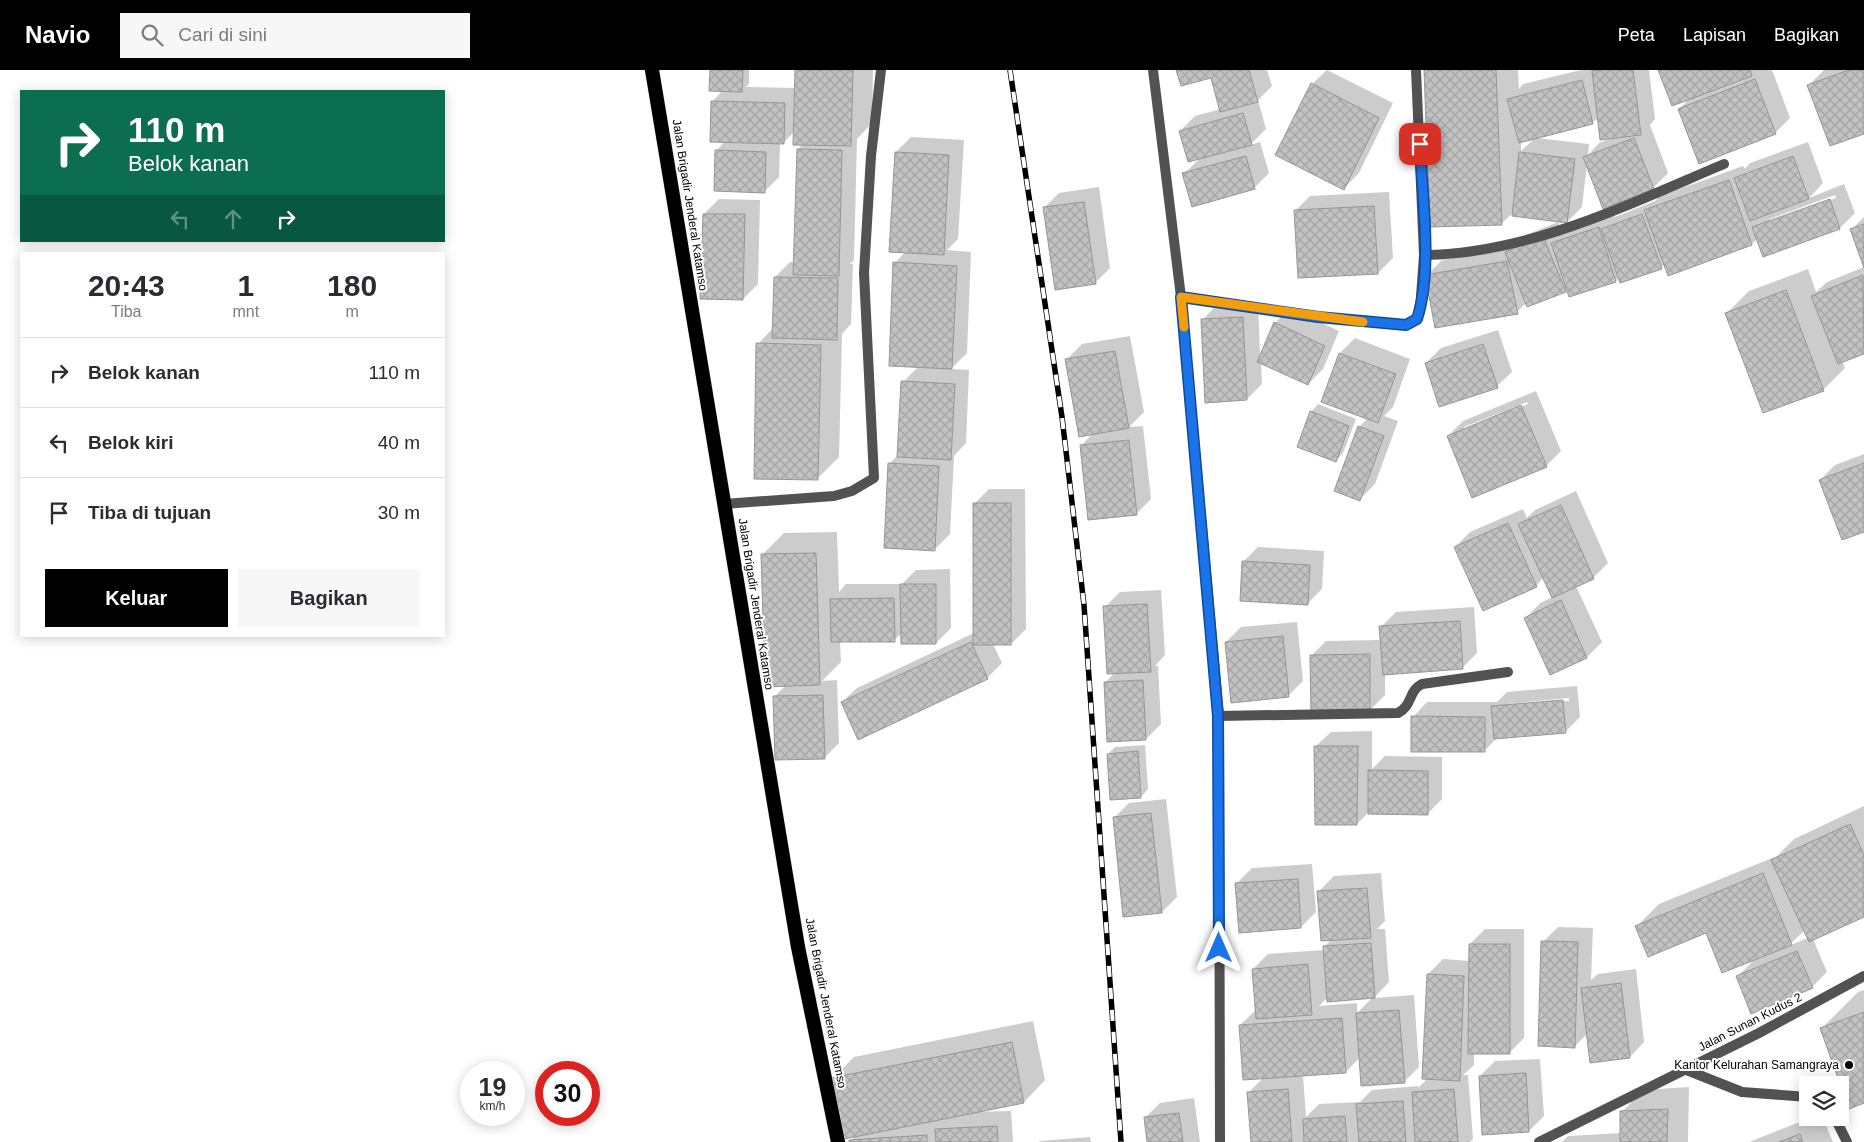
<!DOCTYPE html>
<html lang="id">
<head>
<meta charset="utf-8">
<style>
  :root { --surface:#fff; --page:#f7f7f7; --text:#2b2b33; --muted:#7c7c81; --line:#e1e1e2; --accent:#000 }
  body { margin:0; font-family:Arial,sans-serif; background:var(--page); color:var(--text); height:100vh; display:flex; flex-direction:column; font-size:19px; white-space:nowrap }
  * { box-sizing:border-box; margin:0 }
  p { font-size:16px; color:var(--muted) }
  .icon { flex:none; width:28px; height:28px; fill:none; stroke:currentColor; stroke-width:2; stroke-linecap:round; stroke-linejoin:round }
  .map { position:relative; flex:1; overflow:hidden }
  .drawer { position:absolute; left:20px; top:182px; width:425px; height:385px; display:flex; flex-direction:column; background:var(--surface); border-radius:0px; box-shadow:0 2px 12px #0003 }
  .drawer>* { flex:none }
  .banner { position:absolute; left:20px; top:20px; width:425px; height:152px; border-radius:0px; box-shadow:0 2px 12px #0003; background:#0b6e4f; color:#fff; overflow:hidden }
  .controls { position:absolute; left:1799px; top:1006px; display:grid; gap:10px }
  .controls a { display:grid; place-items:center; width:50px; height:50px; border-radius:0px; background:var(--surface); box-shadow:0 2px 12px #0003; font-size:25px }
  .speed { position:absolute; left:460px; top:991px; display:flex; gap:10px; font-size:25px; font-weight:700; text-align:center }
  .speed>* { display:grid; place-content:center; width:65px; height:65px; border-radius:50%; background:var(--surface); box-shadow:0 2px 12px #0003; line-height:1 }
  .speed small { font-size:12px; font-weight:400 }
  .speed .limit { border:8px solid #d22; background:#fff; color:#111 }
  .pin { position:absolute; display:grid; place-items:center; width:42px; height:42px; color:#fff; margin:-21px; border-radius:10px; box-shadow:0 2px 8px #0006 }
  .me { position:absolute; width:55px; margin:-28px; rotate:0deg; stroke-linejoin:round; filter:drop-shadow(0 0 4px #0008) }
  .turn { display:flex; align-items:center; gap:18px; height:105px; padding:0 25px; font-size:22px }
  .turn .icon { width:65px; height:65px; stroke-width:2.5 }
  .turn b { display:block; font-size:35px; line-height:42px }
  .lanes { display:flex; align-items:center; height:48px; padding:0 25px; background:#0003; justify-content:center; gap:25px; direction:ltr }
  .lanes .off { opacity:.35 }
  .eta { display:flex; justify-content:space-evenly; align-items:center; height:85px; text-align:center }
  .eta b { font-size:30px; font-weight:800; line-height:35px }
  .button { display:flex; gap:10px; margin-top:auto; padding:10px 25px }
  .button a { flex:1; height:58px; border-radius:0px; background:var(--accent); color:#fff; font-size:20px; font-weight:800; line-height:58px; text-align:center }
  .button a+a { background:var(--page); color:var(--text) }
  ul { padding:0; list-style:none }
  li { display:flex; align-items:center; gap:15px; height:70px; padding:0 25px; border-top:1px solid var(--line) }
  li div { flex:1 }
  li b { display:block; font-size:19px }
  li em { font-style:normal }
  header { display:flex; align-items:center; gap:30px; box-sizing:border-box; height:70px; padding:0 25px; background:var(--accent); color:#fff }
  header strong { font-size:24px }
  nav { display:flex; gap:28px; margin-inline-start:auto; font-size:18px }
  .search { width:350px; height:45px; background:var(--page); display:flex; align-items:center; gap:12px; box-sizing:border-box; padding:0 18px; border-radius:0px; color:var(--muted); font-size:19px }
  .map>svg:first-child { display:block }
  .shadow { fill:#0003; fill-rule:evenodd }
  .building { fill:url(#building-cross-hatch); stroke:#969696 }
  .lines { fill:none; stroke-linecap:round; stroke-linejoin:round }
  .trunk-casing { stroke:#dbdbdb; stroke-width:15 }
  .minor { stroke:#525252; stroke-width:10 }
  .trunk { stroke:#000; stroke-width:14 }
  .rail-casing { stroke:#000; stroke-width:5.5 }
  .rail { stroke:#fff; stroke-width:4; stroke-dasharray:11; stroke-linecap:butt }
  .route-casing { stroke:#114b97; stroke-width:12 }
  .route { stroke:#1a73e8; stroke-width:9 }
  .slow { stroke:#f59e0b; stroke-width:9 }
  .poi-dot { fill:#000; stroke:#fff; stroke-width:2 }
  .labels { text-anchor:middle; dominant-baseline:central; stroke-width:4; stroke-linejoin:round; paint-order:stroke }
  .street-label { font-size:12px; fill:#000; stroke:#fff }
  .poi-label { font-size:12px; fill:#000; stroke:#fff; text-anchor:end }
</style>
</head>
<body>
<header>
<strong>Navio</strong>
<div class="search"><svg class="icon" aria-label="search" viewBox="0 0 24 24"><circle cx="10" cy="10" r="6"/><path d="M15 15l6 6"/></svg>Cari di sini</div>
<nav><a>Peta</a><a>Lapisan</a><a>Bagikan</a></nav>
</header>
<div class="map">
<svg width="1864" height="1072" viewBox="0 0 1864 1072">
  <defs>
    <pattern id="building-cross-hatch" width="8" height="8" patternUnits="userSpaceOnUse" patternTransform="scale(1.25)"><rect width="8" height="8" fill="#c2c2c2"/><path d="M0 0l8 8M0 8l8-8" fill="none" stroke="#a5a5a5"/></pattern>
  </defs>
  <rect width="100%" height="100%" fill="#fff"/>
  <g class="shadow">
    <polygon points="711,0 749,0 749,14 746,17 796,18 797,0 873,0 872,53 857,69 854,190 850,194 853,194 851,254 842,264 839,387 817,409 758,274 774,257 775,207 790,192 795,192 798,79 803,74 795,61 783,73 780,73 779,107 764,122 716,81 725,71 713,31 723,20"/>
    <polygon points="1178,0 1267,0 1272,16 1258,30 1266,59 1250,75 1260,72 1269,103 1254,118 1184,104 1200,88 1180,61 1195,46 1221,39 1211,6"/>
    <polygon points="1327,0 1393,33 1359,103 1344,118 1312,14"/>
    <path d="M1425 0H1518L1519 19 1523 14 1581 0H1649L1655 49 1650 55 1668 103 1653 118 1587 93 1582 137 1567 152 1514 142 1501 154ZM1599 47 1609 69 1599 73 1588 85 1589 74 1536 68 1592 53ZM1535 68 1521 81V71Z"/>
    <polygon points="1659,0 1772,0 1790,48 1775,63 1679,39 1690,28"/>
    <polygon points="1824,0 1864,0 1864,63 1809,15"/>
    <polygon points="911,67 964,70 958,169 947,180 971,182 967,283 951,299 969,300 966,373 954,386 950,464 935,479 889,394 899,384 903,312 918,297 895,193 906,181 896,82"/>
    <path d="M1808 72 1823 113 1809 128 1844 114 1855 143 1840 158 1764 185 1758 168 1752 174 1665 194 1661 198 1619 207 1616 211 1569 225 1567 219 1526 233 1517 242 1427 205 1442 190 1510 178 1521 167 1558 152 1563 163 1614 143 1615 147 1655 131 1660 126 1743 96 1745 99 1750 93ZM1835 125 1836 128 1770 152V149Z"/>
    <polygon points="1099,117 1110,198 1095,213 1044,138 1059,123"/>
    <polygon points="1389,122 1393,188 1378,203 1295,141 1310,126"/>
    <polygon points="719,129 760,130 758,214 743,229 704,144"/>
    <polygon points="1864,147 1864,194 1852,159"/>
    <polygon points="1864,197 1864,282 1842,291 1845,298 1823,320 1727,243 1749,221 1808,199 1816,222 1827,212"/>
    <polygon points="1258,233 1260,286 1275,253 1290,238 1339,261 1323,299 1308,314 1261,292 1262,314 1247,329 1202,250 1217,235"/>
    <polygon points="1498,260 1512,302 1497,316 1426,293 1441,278"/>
    <polygon points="1130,266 1144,342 1129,357 1143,356 1151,429 1136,444 1081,376 1093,363 1067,289 1082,274"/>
    <polygon points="1355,268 1410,289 1393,337 1384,346 1398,351 1375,414 1360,429 1359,357 1368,348 1340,283"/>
    <path d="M1536 321 1561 381 1546 396 1448 366 1463 351ZM1527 332 1528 334 1464 360V357Z"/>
    <polygon points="1318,334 1356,349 1343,383 1336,391 1311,342"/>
    <polygon points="1864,384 1864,461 1820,410 1835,395"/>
    <polygon points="989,419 1025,419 1026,559 1011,574 993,574 1002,593 987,608 842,632 857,618 974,563 974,434"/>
    <polygon points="1576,421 1608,493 1593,508 1576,516 1602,572 1587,587 1551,603 1526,548 1540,533 1553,527 1544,507 1536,516 1455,477 1470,462 1523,439 1527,448 1535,440"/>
    <polygon points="837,462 839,522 846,514 902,514 916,500 950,499 951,558 936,573 902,563 894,570 840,571 841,592 822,611 837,610 839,673 824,688 774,627 786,615 762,485 784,463"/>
    <polygon points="1258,477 1324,481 1322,519 1307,534 1243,492"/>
    <polygon points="1161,520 1165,585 1155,596 1158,596 1161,654 1146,669 1105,613 1115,602 1105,537 1120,522"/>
    <polygon points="1474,537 1477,583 1462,598 1385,604 1385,625 1370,640 1311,586 1326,571 1382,570 1381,557 1396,542"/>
    <polygon points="1297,552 1303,611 1288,626 1226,572 1241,557"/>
    <path d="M1577 616 1580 647 1565 662 1497 668 1485 680 1413 647 1427 632H1497L1507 622ZM1569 628V631L1507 636V634Z"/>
    <polygon points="1372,661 1372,699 1385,686 1442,687 1442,729 1427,744 1368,743 1357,754 1316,676 1331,662"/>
    <polygon points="1145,675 1148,719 1141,727 1108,684 1115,677"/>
    <polygon points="1166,729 1177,827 1162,842 1114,748 1129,733"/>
    <path d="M1864 736V845L1813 869 1827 902 1812 917 1738 906 1755 889 1707 861 1637 856 1659 834 1777 786 1794 769ZM1805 860 1808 868 1788 876Z"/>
    <polygon points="1312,794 1316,842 1301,857 1237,813 1252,798"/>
    <path d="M1381 803 1385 851 1377 859H1385L1389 912 1374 928 1414 925 1419 997 1404 1012 1360 987 1346 1002 1303 1005 1306 1047 1319 1034 1360 1032 1372 1020 1418 1016V1018L1428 1008V904L1443 889 1470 891V874L1485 859H1524V968L1509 983H1474V995L1463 1005H1468L1473 1069 1470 1072H1253L1249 1022 1264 1007 1240 955 1256 940 1253 899 1268 884 1324 880V877L1332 869 1319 821 1334 806ZM1328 927H1373L1357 943V933L1319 936Z"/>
    <polygon points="1558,857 1593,858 1591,910 1598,904 1636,899 1644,972 1630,987 1588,963 1575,976 1543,872"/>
    <polygon points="1864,920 1864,1032 1822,958 1858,922"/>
    <polygon points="1033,951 1045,1010 1024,1032 972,1042 1011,1041 1013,1072 851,1072 855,1066 832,1009 854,987"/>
    <polygon points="1540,989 1544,1046 1529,1061 1480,1006 1495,991"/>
    <polygon points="1689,1017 1688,1072 1562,1072 1568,1066 1622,1063 1622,1042 1643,1020"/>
    <polygon points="1194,1028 1200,1072 1149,1072 1145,1048 1160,1033"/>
    <polygon points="1810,1048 1823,1048 1833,1072 1749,1072"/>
    <polygon points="1090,1067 1091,1072 1039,1072 1040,1071"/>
  </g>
  <g class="building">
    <polygon points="710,0 743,0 742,22 709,21"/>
    <polygon points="795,0 853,0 851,76 793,75"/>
    <polygon points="1176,0 1249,0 1258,32 1220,42 1211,8 1181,16"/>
    <polygon points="1424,0 1496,0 1502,155 1430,157"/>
    <polygon points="1602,0 1633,0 1641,65 1600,70 1592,1"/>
    <polygon points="1658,0 1750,0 1752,6 1672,36"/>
    <polygon points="1849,0 1864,0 1864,64 1830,76 1807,15"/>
    <polygon points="1755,9 1776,64 1699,94 1678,39"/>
    <polygon points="1582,10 1593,54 1519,73 1507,29"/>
    <polygon points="1311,13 1379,48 1344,120 1275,85"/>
    <polygon points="711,31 785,33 784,74 710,72"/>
    <polygon points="1243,43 1252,75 1188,92 1179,61"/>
    <polygon points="1634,68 1654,119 1603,139 1583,87"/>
    <polygon points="797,79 842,80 839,206 793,205"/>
    <polygon points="715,80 766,82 765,123 714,121"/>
    <polygon points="895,82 949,85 944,185 889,182"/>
    <polygon points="1519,82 1575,89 1567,153 1512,146"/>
    <polygon points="1246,86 1255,119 1192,137 1182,103"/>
    <polygon points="1793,86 1809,129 1750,151 1734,108"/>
    <polygon points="1729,110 1752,175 1668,206 1644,140"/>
    <polygon points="1830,129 1840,159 1763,187 1752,157"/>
    <polygon points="1084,132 1096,214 1055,220 1043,137"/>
    <polygon points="1374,136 1378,204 1298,208 1294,140"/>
    <polygon points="703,144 745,144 743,230 700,229"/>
    <polygon points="1642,144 1662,199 1620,213 1601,159"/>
    <polygon points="1864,154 1864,198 1850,159"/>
    <polygon points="1599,157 1616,212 1569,227 1551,173"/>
    <polygon points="1543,166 1566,222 1527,237 1505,182"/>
    <polygon points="1507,191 1518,244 1435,258 1425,205"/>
    <polygon points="893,192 957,196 952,299 889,296"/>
    <polygon points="1863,205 1864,284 1838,294 1811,226"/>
    <polygon points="774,207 838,208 837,270 772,268"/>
    <polygon points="1786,220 1824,321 1763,343 1725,243"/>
    <polygon points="1243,247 1247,330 1205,333 1201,249"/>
    <polygon points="1274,252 1325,276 1308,315 1257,292"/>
    <polygon points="756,273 821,275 818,410 754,409"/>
    <polygon points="1483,274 1498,318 1439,337 1425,293"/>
    <polygon points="1115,281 1129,358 1079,367 1065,289"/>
    <polygon points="1339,283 1396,304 1378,353 1321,332"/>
    <polygon points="901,311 955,314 951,390 897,387"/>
    <polygon points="1521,335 1547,397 1472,428 1447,366"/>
    <polygon points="1310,341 1349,356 1336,392 1297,377"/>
    <polygon points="1358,356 1384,366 1360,431 1334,421"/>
    <polygon points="1129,370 1137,445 1088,450 1080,375"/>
    <polygon points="888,393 939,396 935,481 884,478"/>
    <polygon points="1864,393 1864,462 1842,470 1819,410"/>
    <rect x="973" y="433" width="38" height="142"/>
    <polygon points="1561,435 1594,509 1552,528 1518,454"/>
    <polygon points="1508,453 1537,517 1483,541 1454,477"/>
    <polygon points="816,483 820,615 765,617 761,484"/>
    <polygon points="1242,491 1310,495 1308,535 1240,531"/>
    <polygon points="900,514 936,514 936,574 901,574"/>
    <polygon points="894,528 895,572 831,572 830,529"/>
    <polygon points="1561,530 1587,588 1550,605 1524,548"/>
    <polygon points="1147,534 1151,602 1107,604 1103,536"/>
    <polygon points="1460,551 1463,599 1383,605 1379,556"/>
    <polygon points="1283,566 1289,627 1231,633 1225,572"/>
    <polygon points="971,572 988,609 858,670 841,632"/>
    <polygon points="1370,584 1370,641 1311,643 1310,585"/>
    <polygon points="1143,610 1146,670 1107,672 1104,612"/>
    <polygon points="823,625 825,689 775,690 773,626"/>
    <polygon points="1563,630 1566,663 1494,669 1491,636"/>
    <polygon points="1411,646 1485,647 1485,682 1411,682"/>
    <polygon points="1314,676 1358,676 1357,755 1315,755"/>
    <polygon points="1138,681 1141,728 1110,730 1107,684"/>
    <polygon points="1368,700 1428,701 1428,745 1368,744"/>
    <polygon points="1151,743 1162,843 1123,847 1113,747"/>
    <polygon points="1850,754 1864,785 1864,847 1809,872 1771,790"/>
    <polygon points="1763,803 1792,875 1722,903 1706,863 1648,887 1635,856"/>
    <polygon points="1298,809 1301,858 1239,863 1235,813"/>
    <polygon points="1367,818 1371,868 1321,871 1317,821"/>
    <polygon points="1541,871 1578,872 1575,978 1538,976"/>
    <polygon points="1371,873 1375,928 1327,932 1323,876"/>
    <polygon points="1469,874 1510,874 1510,984 1468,984"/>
    <polygon points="1797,881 1813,918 1751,944 1736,906"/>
    <polygon points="1308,894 1312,945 1256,949 1252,899"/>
    <polygon points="1427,904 1464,906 1460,1011 1422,1009"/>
    <polygon points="1621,913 1630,988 1590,993 1581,918"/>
    <polygon points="1399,940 1405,1013 1361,1016 1356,943"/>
    <polygon points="1864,942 1864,1033 1849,1039 1820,958"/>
    <polygon points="1342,948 1346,1003 1243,1010 1239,955"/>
    <polygon points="1012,972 1024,1033 844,1069 831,1008"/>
    <polygon points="1526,1003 1529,1062 1482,1065 1479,1006"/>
    <polygon points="1288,1019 1292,1072 1251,1072 1247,1022"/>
    <polygon points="1454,1019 1458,1072 1415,1072 1412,1022"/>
    <polygon points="1403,1031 1406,1072 1359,1072 1356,1034"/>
    <polygon points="1668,1039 1667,1072 1620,1072 1620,1041"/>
    <polygon points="1179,1043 1183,1072 1147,1072 1144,1047"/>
    <polygon points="1345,1046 1347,1072 1304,1072 1303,1049"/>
    <polygon points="997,1056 998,1072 936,1072 935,1059"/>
    <polygon points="1800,1064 1803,1072 1779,1072"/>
    <polygon points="927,1065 927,1072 849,1072 849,1070"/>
  </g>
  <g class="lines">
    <g class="trunk-casing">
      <polyline id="trunk" points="652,0 798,877 838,1072"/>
    </g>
    <g class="minor">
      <polyline points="1153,0 1181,227 1219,646 1220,1072"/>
      <polyline points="1416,0 1424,185"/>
      <path d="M1181 227 1318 247 1406 255 1417 249 1420 240 1424 185C1529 184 1629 134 1724 94"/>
      <polyline points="724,434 834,426 852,421 874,408 864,203 871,86 881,0"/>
      <path d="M1219 646 1398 643C1413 635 1408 621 1422 614L1508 602"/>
      <polyline points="1684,999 1742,1022 1808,1027"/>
      <polyline points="1835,1048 1847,1072"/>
      <polyline points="1539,1072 1759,963 1864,906"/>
    </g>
    <use href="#trunk" class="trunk"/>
    <g class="rail-casing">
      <polyline id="rail" points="1010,0 1062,347 1084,535 1121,1072"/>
    </g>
    <use href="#rail" class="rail"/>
  </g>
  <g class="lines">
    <g class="route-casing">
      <path id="route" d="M1219 878 1218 646 1181 227 1318 247 1406 255 1417 249C1433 200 1422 125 1420 74"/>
    </g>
    <use href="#route" class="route"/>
    <polyline class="slow" points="1184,257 1181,227 1363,252"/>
  </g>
  <circle class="poi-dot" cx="1849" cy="995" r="5"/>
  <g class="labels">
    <g class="street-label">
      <text transform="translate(690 135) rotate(81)">Jalan Brigadir Jenderal Katamso</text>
      <text transform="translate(756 534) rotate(81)">Jalan Brigadir Jenderal Katamso</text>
      <text transform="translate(826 933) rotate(79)">Jalan Brigadir Jenderal Katamso</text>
      <text transform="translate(1750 952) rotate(-27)">Jalan Sunan Kudus 2</text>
    </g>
    <g class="poi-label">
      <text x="1839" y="995">Kantor Kelurahan Samangraya</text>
    </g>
  </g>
</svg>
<div class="controls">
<a><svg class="icon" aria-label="layers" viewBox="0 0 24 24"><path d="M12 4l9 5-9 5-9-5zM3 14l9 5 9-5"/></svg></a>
</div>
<div class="speed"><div>19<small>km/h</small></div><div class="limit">30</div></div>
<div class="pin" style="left:1420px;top:74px;background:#d93025"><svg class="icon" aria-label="arrive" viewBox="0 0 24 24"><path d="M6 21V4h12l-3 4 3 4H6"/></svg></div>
<svg class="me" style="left:1219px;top:878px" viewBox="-20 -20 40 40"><path d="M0-17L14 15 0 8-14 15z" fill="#1a73e8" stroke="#fff" stroke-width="4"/></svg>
<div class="banner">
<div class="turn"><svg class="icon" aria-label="right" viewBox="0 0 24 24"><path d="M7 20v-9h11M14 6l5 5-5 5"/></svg><div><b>110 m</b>Belok kanan</div></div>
<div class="lanes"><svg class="icon off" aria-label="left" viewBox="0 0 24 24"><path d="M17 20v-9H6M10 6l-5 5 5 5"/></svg><svg class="icon off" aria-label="ahead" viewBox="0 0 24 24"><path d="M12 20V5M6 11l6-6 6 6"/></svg><svg class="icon" aria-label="right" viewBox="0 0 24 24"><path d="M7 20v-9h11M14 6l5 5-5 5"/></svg></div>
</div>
<section class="drawer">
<div class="eta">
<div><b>20:43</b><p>Tiba</p></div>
<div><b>1</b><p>mnt</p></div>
<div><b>180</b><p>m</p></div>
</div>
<ul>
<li><svg class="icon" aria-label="right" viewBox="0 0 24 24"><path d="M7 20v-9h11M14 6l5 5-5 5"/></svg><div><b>Belok kanan</b></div><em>110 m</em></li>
<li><svg class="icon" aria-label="left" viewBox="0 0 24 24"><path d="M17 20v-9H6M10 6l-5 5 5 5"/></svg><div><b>Belok kiri</b></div><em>40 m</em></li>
<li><svg class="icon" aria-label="arrive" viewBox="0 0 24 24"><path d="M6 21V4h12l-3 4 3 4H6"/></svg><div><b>Tiba di tujuan</b></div><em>30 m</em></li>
</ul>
<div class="button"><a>Keluar</a><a>Bagikan</a></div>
</section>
</div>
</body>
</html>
